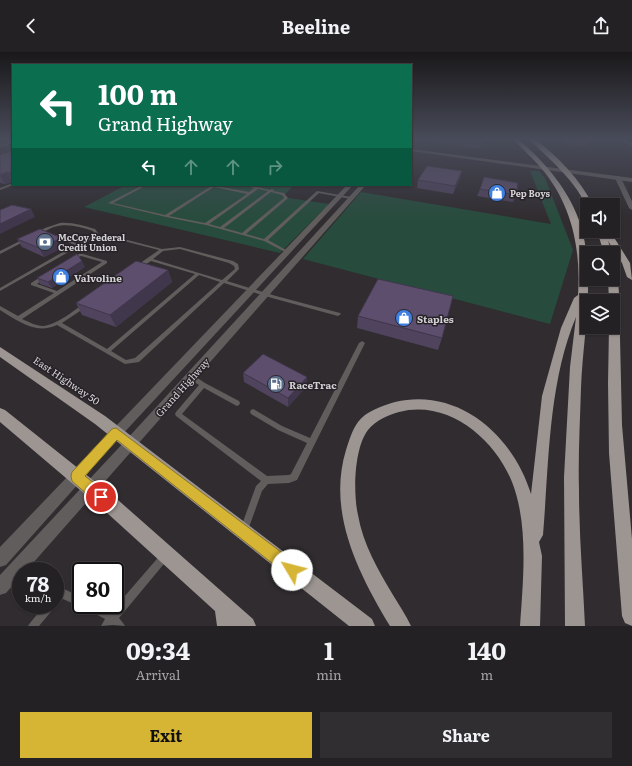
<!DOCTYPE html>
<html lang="en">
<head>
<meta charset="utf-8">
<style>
  :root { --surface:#242124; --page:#302e31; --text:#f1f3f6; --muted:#a3a3a6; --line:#413e41; --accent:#d6b534 }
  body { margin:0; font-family:Literata,serif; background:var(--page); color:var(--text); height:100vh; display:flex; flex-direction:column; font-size:15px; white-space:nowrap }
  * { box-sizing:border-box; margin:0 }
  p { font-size:13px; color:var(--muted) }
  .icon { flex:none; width:22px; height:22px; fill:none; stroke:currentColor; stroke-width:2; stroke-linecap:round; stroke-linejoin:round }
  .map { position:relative; height:574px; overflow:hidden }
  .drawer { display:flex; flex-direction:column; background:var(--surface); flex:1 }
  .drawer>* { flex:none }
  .banner { position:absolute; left:12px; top:12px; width:400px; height:122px; border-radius:0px; box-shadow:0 1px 3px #0004,0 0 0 1px var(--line); background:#0b6e4f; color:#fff; overflow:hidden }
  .buttons { position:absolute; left:580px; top:146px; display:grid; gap:8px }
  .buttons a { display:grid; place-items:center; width:40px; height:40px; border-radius:0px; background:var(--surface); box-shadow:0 1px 3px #0004,0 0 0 1px var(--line); font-size:20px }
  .speed { position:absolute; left:12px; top:510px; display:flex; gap:8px; font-size:20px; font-weight:700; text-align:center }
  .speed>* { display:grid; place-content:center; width:52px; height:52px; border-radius:50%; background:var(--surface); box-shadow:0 1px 3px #0004,0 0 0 1px var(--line); line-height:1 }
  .speed small { font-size:10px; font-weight:400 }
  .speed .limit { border:2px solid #111; border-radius:6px; background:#fff; color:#111 }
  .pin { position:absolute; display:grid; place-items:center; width:34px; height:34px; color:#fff; margin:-17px; border:2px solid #fff; border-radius:50%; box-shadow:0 1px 4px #0007 }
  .me { position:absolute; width:44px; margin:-22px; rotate:307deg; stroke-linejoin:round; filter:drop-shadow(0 0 3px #0008) }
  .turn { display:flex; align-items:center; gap:14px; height:84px; padding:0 20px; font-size:18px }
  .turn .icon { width:52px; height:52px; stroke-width:2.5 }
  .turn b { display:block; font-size:28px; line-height:34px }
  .lanes { display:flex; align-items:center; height:38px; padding:0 20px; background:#0003; justify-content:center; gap:20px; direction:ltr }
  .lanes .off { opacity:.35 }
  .eta { display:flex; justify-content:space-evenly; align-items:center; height:68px; text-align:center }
  .eta b { font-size:24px; font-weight:700; line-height:28px }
  .button { display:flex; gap:8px; margin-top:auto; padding:8px 20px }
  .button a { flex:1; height:46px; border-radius:0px; background:var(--accent); color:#111; font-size:16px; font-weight:700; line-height:46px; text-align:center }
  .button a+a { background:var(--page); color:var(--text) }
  header { display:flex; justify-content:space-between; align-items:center; height:52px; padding:0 20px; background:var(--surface); font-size:18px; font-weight:700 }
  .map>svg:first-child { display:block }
  .green { fill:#274c3d }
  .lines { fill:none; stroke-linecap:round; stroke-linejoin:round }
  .service { fill:#605d5c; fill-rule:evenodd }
  .minor { fill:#605d5c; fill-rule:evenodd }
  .tertiary { fill:#605d5c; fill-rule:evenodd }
  .trunk { fill:#9c9592; fill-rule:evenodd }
  .wall { fill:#4f435d }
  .shaded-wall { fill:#40374c }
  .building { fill:#5c4e6c; stroke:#40374c }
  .route { fill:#d6b534; stroke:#8b7622 }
  .labels { text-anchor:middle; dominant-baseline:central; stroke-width:3; stroke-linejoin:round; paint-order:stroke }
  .far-poi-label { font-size:9px; font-weight:bold; fill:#d3d1d4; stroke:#262227; text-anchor:start }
  .poi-label { font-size:10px; font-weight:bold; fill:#d3d1d4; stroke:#262227; text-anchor:start }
  .street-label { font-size:10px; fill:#d3d1d4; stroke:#262227 }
</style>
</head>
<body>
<header><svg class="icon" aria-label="back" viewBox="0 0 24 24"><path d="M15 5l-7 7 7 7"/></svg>Beeline<svg class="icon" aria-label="share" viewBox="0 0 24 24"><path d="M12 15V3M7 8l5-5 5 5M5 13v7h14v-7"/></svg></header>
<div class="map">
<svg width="632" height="574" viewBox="0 0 632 574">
  <rect width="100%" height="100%" fill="#302c30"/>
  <g class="green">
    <polygon points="530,119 539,119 545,126 573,198 550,272 303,207 361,140 551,172"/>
    <polygon points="126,133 282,133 292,135 282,145 329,152 280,201 84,155"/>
  </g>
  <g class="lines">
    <g class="service">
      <polygon points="13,89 13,91 0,95 0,93"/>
      <polygon points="13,131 13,133 0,138 0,136"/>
      <path d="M143 133H147L113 151 165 163 213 133H217L216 134 249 140 254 136 242 133H248L270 138 272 137 274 138 273 139 284 141 288 146 287 147 246 182 264 187 317 139 351 145 353 146 351 147 319 141 268 188 288 199V201H287L264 189 206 173 166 165 108 151ZM214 135 247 142 205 171 169 164ZM258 137 268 139 220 175 209 172ZM271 140 282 143 284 146 242 181 224 176Z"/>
      <path d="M60 171C72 170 84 174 95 177L98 181 95 185 0 239V236L75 193 55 185V183H57L78 192 93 183 94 181 93 179C80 175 67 171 54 175 48 177 41 183 36 181L45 176Z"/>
      <path d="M112 184 162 197 180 195 233 209 238 212 239 217 227 229 276 244 340 261 341 262 338 264 272 246 224 231 139 310 125 312 57 273C36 283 18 269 0 258V254L18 264 54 241 31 233V231L42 224H46V226L37 232 57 239 102 210 81 204 72 209 70 208 79 202H83L107 209V211L22 267C29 270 36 274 43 274 56 273 72 260 82 253H86L87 254 86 255 62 271 107 297 195 222 151 209 140 216H136V214L159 198 112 186ZM180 197 229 211 234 214 235 217 222 228 153 207 163 199ZM199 223 220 230 135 306 126 308 111 299Z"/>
      <polygon points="24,187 27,188 0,202 0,199"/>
      <polygon points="362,289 365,291 297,428 289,431 268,432 262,439 247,481 244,482 241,481 240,478 256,434 261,429 176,364 175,362 176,360 199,333 189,327 188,325 189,323 193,323 205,331 239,349 240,351 239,353 237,354 235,353 204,336 182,362 267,424 289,423 291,422 307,391 278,378 251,362 250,360 251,358 253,357 255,358 282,374 310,386 359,291"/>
      <polygon points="165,500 168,501 169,504 168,507 119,566 123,571 125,574 113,573 101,574 105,567 84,556 83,554 81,555 63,547 58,552 56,553 54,556 39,574 28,574 30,571 45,553 55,553 55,542 59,538 62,536 81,545 81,553 97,553 111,560 162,501"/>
    </g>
    <g class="minor">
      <polygon points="619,87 625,87 632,91 632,94"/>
      <polygon points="618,124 621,126 632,149 632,158 629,156 615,126"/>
    </g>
    <g class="tertiary">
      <polygon points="411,97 632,126 632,130 411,99"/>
      <polygon points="347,133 353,133 120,385 6,513 0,515 0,495"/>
      <polygon points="360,133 366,133 26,519 21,519 21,524 6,541 0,543 0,523 126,388"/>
    </g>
    <g class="trunk">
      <path d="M513 87H518C546 111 570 139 581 174 596 227 583 282 581 336 580 370 578 404 579 438 579 484 583 529 585 574H565L564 425 570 315 576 265C548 332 549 412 543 483L539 490 542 504 540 574H520C523 529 529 473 512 430 495 387 448 347 399 360 388 363 376 368 368 378 354 396 353 441 358 463 363 492 378 518 393 543 399 553 406 563 411 574H390C358 521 327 460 346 398 349 389 352 378 358 370 366 359 382 354 395 350 458 335 513 383 531 442L542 344 561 276 574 246 578 243C581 197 572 152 541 116 532 105 522 97 513 87Z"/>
      <path d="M529 87H535C559 106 579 126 593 153L587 154C570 123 553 111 529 87Z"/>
      <polygon points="597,179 610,179 630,211 632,228 627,225 622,211 608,189 612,201 604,201"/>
      <polygon points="613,224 618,227 619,242 622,373 632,487 632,574 625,571 622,564 609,401 608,331 609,275 613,275 613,249 609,249 608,227 613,227"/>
      <polygon points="0,295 105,364 372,567 375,574 349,574 95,372 0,305"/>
      <polygon points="0,356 5,358 118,448 253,567 256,574 217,574 215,559 106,460 0,370"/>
    </g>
  </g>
  <g class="wall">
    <polygon points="432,87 484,87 480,97 431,90"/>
    <polygon points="558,87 588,87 590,88 587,94 570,94"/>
    <polygon points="13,99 13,130 5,132 0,131 0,103"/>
    <polygon points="460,126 453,142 417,136 418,128"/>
    <polygon points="480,137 516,143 513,150 477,144"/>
    <polygon points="17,187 66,194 44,205 22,195"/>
    <polygon points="85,215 52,236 40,232 37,226"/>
    <polygon points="168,218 172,230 116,275 82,263 76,251"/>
    <polygon points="358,264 442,286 438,298 357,276"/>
    <polygon points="243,321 307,325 307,334 288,355 244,330"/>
  </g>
  <g class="shaded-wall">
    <polygon points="462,119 460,126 453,142 455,134"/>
    <polygon points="7,120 12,130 5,132 0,123"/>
    <polygon points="13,120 13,128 9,121"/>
    <polygon points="31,157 35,165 0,182 0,172"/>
    <polygon points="62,186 66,194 44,205 39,196"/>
    <polygon points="82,209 85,215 52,236 48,230"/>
    <polygon points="168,218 172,230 116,275 110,263"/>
    <polygon points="307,325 307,334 288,355 288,346"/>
  </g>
  <g class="building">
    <polygon points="449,87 484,87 482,92"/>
    <polygon points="570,87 588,87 590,88 572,88"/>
    <polygon points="13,99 13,120 9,121 7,120 0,123 0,103"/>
    <polygon points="427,114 462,119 455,134 418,128"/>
    <polygon points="484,125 518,131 516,143 480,137"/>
    <polygon points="12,153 31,157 0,172 0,158"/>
    <polygon points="40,177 62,186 39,196 17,187"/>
    <polygon points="77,202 82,209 48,230 37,226"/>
    <polygon points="136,209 168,218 110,263 76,251"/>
    <polygon points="378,227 453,244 442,286 358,264"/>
    <polygon points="263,302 307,325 288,346 243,321"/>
  </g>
  <linearGradient id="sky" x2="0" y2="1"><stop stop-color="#1a181a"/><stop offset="0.52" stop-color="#484b59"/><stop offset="1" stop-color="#484b59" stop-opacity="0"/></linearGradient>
  <rect width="632" height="168" fill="url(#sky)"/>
  <polygon class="route" points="116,376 297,512 299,518 297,523 292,525 287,523 117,388 85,424 106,441 108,445 106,450 101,452 96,450 72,429 71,424 72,420 112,377"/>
  <defs>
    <g id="shop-disc" transform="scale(0.9)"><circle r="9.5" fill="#3f7fe0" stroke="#262227"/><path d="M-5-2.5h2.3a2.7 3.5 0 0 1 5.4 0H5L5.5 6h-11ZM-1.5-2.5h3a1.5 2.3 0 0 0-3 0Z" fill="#fff"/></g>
    <g id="bank-disc" transform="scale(0.9)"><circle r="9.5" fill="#5c6f8a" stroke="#262227"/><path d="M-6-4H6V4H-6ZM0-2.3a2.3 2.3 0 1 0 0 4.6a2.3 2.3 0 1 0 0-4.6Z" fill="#fff"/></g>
    <g id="fuel-disc" transform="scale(0.9)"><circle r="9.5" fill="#5c6f8a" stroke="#262227"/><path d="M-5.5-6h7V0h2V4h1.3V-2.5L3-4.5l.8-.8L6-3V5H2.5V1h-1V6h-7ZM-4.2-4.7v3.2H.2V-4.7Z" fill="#fff"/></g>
  </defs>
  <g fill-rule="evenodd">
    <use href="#shop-disc" x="497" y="141"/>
    <use href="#bank-disc" x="45" y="190"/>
    <use href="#shop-disc" x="61" y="225"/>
    <use href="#shop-disc" x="404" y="266"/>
    <use href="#fuel-disc" x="276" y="332"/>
  </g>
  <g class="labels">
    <g class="far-poi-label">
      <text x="510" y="141">Pep Boys</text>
      <text x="58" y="185">McCoy Federal<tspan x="58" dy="10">Credit Union</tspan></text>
    </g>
    <g class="poi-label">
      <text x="74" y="225">Valvoline</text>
      <text x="417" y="266">Staples</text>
      <text x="289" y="332">RaceTrac</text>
    </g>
    <g class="street-label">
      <text transform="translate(67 328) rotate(34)">East Highway 50</text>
      <text transform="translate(182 335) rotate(-48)">Grand Highway</text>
    </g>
  </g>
</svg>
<div class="buttons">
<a><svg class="icon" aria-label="sound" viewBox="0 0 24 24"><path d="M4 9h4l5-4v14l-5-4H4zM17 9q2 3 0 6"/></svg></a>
<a><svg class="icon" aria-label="search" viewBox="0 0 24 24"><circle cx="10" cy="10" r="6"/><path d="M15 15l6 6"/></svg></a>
<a><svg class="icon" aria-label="layers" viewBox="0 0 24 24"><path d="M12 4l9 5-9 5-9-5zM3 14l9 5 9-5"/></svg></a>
</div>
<div class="speed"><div>78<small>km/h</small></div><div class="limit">80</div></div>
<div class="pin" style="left:101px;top:445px;background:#d93025"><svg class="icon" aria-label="arrive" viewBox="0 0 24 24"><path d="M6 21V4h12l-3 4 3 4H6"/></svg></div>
<svg class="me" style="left:292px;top:518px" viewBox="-20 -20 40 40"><circle r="19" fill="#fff"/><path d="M0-13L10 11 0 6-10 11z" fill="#d6b534"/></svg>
<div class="banner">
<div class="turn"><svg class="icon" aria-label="left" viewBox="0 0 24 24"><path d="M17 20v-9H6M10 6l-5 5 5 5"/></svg><div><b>100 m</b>Grand Highway</div></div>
<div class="lanes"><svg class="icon" aria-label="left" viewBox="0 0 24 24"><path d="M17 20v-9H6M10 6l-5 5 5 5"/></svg><svg class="icon off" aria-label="ahead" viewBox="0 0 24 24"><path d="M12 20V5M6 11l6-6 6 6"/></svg><svg class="icon off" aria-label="ahead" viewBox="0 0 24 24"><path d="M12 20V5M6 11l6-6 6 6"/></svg><svg class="icon off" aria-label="right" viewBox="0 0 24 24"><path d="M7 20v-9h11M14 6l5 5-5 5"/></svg></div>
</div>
</div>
<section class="drawer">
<div class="eta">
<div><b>09:34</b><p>Arrival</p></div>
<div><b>1</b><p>min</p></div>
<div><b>140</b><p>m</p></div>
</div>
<div class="button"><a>Exit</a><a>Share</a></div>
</section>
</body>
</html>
